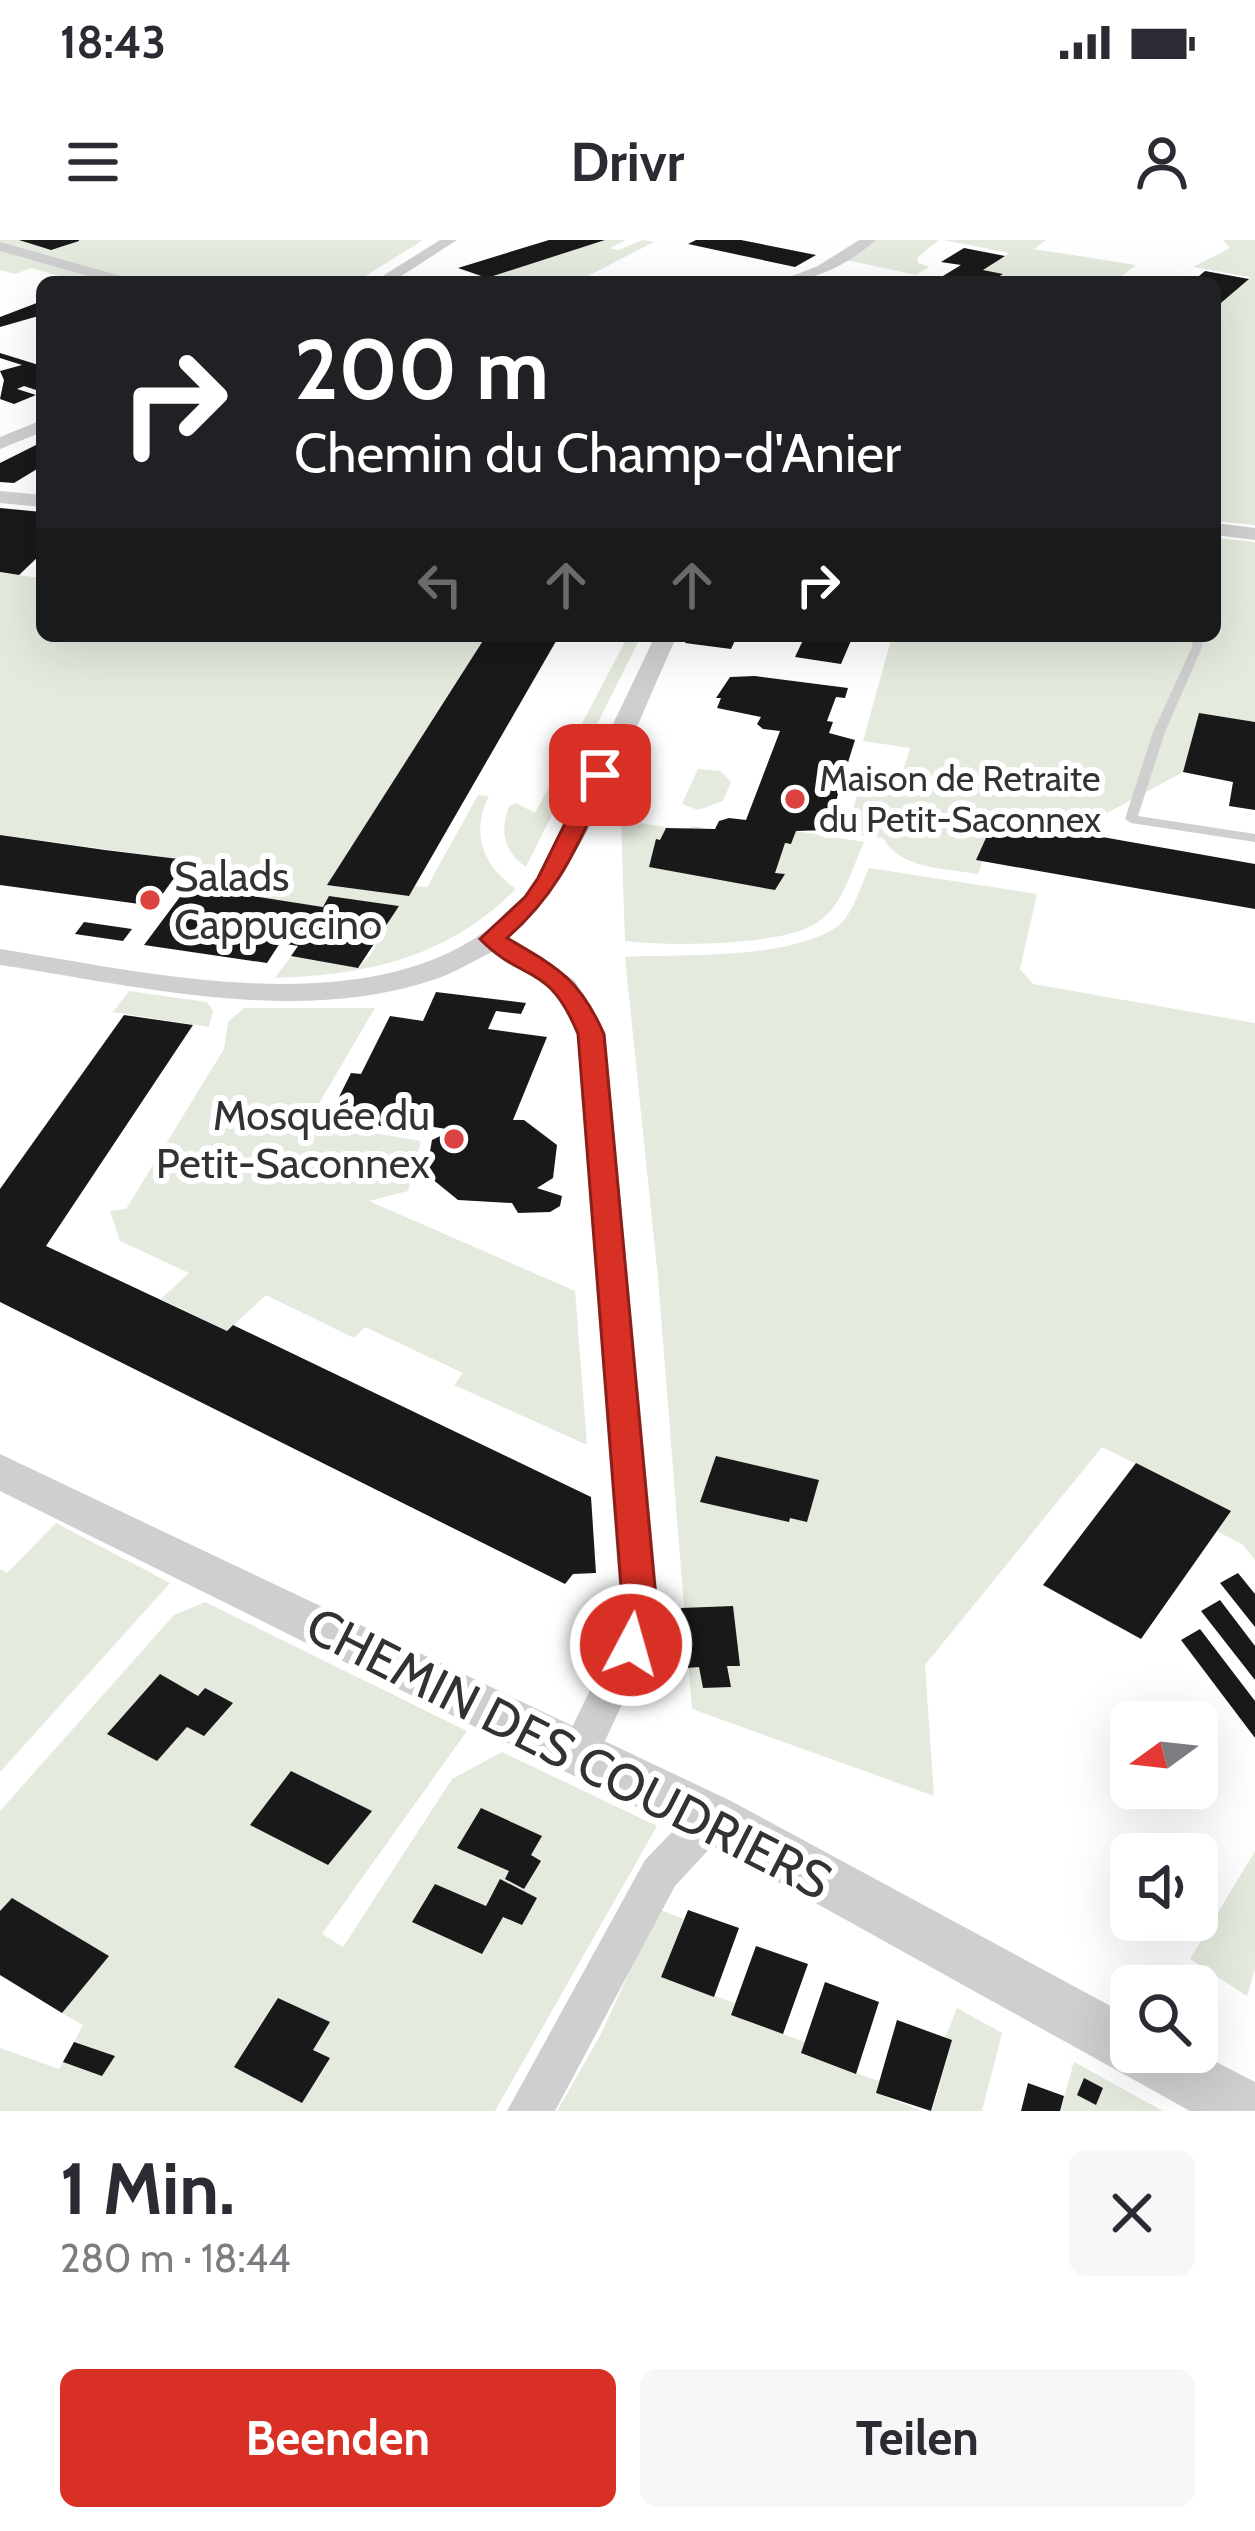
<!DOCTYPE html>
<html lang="de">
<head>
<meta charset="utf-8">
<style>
  :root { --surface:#fff; --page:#f7f7f7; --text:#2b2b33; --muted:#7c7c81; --accent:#d93025 }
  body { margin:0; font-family:Cabin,sans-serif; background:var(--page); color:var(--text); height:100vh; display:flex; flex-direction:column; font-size:45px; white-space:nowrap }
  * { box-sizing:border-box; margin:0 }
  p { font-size:39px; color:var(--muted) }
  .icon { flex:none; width:66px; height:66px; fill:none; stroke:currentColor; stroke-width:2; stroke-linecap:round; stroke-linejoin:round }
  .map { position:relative; height:1871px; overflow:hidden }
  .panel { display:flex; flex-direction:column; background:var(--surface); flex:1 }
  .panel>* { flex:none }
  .hud { position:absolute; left:36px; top:36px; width:1185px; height:366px; border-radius:18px; box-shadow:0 12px 48px #0002; background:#202124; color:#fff; overflow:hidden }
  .needle { width:78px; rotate:255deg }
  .controls { position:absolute; left:1110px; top:1461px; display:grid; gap:24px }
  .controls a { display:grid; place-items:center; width:108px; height:108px; border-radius:18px; background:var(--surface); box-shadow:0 12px 48px #0002; font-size:60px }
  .pin { position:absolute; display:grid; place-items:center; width:102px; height:102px; color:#fff; margin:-51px; border-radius:24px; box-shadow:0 6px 18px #0006 }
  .me { position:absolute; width:132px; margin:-66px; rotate:6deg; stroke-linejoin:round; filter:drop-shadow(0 0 9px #0008) }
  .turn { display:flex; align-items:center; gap:42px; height:252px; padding:0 60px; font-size:54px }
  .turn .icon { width:156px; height:156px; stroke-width:2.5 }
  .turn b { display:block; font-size:84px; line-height:102px }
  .lanes { display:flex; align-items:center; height:114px; padding:0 60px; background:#0003; justify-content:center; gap:60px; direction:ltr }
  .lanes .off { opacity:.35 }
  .round { display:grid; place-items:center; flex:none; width:126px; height:126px; border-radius:18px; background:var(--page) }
  .overview { display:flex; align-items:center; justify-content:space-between; height:204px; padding:0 60px }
  h1 { font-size:72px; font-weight:700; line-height:90px }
  .primary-button { display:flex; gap:24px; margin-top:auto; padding:24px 60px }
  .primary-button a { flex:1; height:138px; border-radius:18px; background:var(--accent); color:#fff; font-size:48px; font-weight:700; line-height:138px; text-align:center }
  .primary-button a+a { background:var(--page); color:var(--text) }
  .status { display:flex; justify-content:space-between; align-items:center; height:84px; padding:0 60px; background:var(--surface); direction:ltr }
  .status svg { height:33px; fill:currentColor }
  header { display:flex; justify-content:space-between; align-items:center; height:156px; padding:0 60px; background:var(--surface); font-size:54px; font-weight:700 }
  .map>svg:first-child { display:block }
  .green { fill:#e4eade }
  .building { fill:#191919 }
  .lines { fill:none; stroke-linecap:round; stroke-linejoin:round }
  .service { fill:#cfcfcf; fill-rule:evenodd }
  .minor { fill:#cfcfcf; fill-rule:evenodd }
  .tertiary { fill:#cfcfcf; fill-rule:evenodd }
  .route { fill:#d93025; stroke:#8d1f18; stroke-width:3 }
  .poi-dot { fill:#db4342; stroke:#fff; stroke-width:4.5 }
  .labels { text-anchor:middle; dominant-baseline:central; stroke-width:12; stroke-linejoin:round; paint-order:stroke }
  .far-poi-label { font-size:36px; fill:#323232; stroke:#fff; text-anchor:start }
  .poi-label { font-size:42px; fill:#323232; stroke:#fff; text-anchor:start }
  .near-street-label { font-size:51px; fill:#323232; stroke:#fff }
</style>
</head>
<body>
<div class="status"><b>18:43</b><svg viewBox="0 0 49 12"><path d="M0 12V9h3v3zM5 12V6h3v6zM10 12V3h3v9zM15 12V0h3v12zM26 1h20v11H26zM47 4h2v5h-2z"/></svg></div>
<header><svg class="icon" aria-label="menu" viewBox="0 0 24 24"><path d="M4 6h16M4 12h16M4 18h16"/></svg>Drivr<svg class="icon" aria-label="person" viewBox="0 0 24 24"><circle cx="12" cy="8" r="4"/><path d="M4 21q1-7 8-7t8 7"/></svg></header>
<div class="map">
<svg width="1255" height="1871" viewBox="0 0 1255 1871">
  <rect width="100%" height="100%" fill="#fff"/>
  <g class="green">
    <polygon points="0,0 423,0 356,42 81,42 31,28 15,34 0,30"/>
    <polygon points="605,0 626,0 610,8 618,10 643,0 654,2 576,42 487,38"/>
    <polygon points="875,0 939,0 918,17 918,23 929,27 916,35 846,20"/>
    <polygon points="944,0 1046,0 1034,9 1136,25 1114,42 990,42 1001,34 983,30 1009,13"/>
    <polygon points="1223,0 1255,0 1255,285 1215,281 1215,68 1250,37 1193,27 1230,8"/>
    <path d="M1215 298 1255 302V482L1199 473 1183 532 1096 579 1003 568 978 634C945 628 901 630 883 598L846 593 861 542 898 547 910 508 863 501 892 396H1215Z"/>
    <path d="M0 333 42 338V396H497L350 648 408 656 415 646 427 647 478 555 489 556C470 594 483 625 516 649 448 717 370 735 275 738L291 716 358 727 370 716 398 666 330 656 323 667 170 644 186 620 0 595Z"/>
    <path d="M628 396H641L526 627C503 611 500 591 509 566L516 563 535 573Z"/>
    <polygon points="698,529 720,531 731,542 723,561 698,570 682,564"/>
    <path d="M621 580 684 590 693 586 786 604H791L796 591 864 602C852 628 843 666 818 682 782 707 669 706 625 701Z"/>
    <path d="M869 628 1037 654 1020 729 1033 744 1255 783V1320L1243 1305 1217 1291 1230 1271 1102 1207 925 1425 934 1556 692 1469 658 1038 625 717C683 714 790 720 838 686 852 676 861 645 869 628Z"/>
    <polygon points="129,751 207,762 213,771 209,787 113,772"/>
    <polygon points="244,768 375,768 308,882 421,901 408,951 369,961 575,1051 587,1205 454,1145 463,1133 365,1087 354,1098 266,1055 227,1091 161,1059 189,1033 120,1001 110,971 126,969 224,809 228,782"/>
    <polygon points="56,1283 170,1343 0,1532 0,1329 7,1333"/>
    <polygon points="205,1362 467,1491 322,1694 343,1707 452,1539 502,1512 657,1586 495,1871 0,1871 0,1808 59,1829 83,1785 62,1773 108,1717 49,1680 0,1735 0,1571 174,1375"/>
    <polygon points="1255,1611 1255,1729 1247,1756 1190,1719"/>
    <polygon points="658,1669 684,1679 661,1737 735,1763 731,1775 805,1802 802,1814 879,1841 876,1853 922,1871 557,1871 601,1794"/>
    <polygon points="957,1768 1002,1793 982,1871 932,1871 952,1801 945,1798"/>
    <polygon points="1074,1822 1163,1871 1060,1871"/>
  </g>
  <g class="building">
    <polygon points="19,0 79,0 79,1 51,10"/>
    <polygon points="549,0 605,0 487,38 458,28"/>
    <polygon points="696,0 741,0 816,15 795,27 688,4"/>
    <polygon points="964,8 1005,16 983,30 1003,34 990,42 938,39 961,25 941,22"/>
    <polygon points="1205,31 1249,39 1215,68 1215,42 1192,42"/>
    <polygon points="42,61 42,75 0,87 0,77"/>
    <polygon points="0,113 42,126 42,152 24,146 17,149 36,155 14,164 0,159 4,140 0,131 22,125 0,118"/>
    <polygon points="42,202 42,226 14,243 0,242 0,223"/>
    <polygon points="0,268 42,272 42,313 19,335 0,332"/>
    <polygon points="486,396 559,396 409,656 327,645"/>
    <polygon points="689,396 737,396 731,409 685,403"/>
    <polygon points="805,396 853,396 841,424 795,417"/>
    <polygon points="755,436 848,448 845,458 836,457 827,481 833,482 829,493 855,500 827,590 796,591 791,604 785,603 775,633 785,634 775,650 649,627 656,599 660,600 666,588 715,589 719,581 729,578 746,580 780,491 763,489 757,484 761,477 717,468 721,458 716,458 730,437"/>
    <polygon points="1199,473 1255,482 1255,570 1229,566 1233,542 1183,532"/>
    <polygon points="995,578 1255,624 1255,669 976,620"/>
    <polygon points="0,595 105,610 187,620 154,666 0,645"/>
    <polygon points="188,646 323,667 329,656 399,666 358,728 291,716 298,706 280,703 267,723 144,705"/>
    <polygon points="84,682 132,689 123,701 75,694"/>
    <polygon points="436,752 526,763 521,774 496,771 488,789 547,797 513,880 524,880 557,905 553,938 537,948 562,956 560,966 550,972 518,973 512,963 458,960 426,934 432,900 453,890 421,885 418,891 328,879 351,833 361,834 390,776 423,781"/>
    <polygon points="124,775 193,785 46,1006 227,1091 233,1085 591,1257 596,1333 573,1334 565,1344 0,1062 0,949"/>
    <polygon points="716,1216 819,1240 807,1282 790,1278 789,1282 700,1262"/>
    <polygon points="1136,1223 1231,1271 1141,1399 1043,1345"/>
    <polygon points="1238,1333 1255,1354 1255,1387 1220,1343"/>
    <polygon points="1220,1360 1255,1406 1255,1440 1201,1371"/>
    <polygon points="733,1366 740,1426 727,1426 731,1447 703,1448 699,1427 687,1428 681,1368"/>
    <polygon points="1200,1389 1255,1461 1255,1498 1181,1400"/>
    <polygon points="160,1434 198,1456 205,1448 233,1463 204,1496 187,1487 157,1521 107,1494"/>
    <polygon points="291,1531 372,1571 328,1625 250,1585"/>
    <polygon points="481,1568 542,1596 531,1615 541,1621 524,1649 505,1639 509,1631 457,1608"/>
    <polygon points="500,1639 537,1658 522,1685 503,1677 482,1714 412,1682 435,1644 486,1666"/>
    <polygon points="12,1658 109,1716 62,1773 0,1735 0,1671"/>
    <polygon points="688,1670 739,1688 714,1757 661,1737"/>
    <polygon points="756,1706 808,1724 783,1794 731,1775"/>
    <polygon points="825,1742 879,1762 856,1834 801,1813"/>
    <polygon points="278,1758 330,1782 313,1810 330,1818 302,1863 234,1827"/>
    <polygon points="897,1780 952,1800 931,1871 876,1853"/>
    <polygon points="74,1802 115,1816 102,1836 63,1822"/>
    <polygon points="1084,1838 1103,1848 1096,1865 1077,1855"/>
    <polygon points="1028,1843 1064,1856 1060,1871 1021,1871"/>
  </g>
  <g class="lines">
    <polygon class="service" points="1189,396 1199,396 1203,405 1165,492 1138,576 1255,594 1255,602 1131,583 1125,579 1153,492 1193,405"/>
    <g class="minor">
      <polygon points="440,0 457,0 392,42 373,42"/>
      <path d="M859 0H876C848 24 815 42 777 42L818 26Z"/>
      <polygon points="0,2 132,39 135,42 110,42 0,11"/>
      <polygon points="42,180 42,192 0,209 0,197"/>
      <polygon points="0,251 42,255 42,267 0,263"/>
      <polygon points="1215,283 1255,288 1255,300 1215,295"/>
      <path d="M655 396H677C629 499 591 618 509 698L575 741 605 794 658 1359 650 1405 594 1524 580 1529 566 1524 560 1512 612 1405 620 1359 577 794C562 752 533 731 494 711 475 720 456 732 436 739 298 786 139 746 0 725V709C160 734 411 797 529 650 553 620 568 579 584 545 607 495 632 446 655 396Z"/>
      <polygon points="712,1560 726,1565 732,1578 726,1591 675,1646 555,1871 507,1871 645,1620 698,1565"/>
    </g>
    <polygon class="tertiary" points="0,1214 731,1561 1131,1777 1131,1812 1197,1812 1255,1842 1255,1871 1190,1871 693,1595 0,1251"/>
  </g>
  <path class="route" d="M600 529 611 535C579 600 563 649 507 698 558 728 579 738 604 794L656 1359 643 1415 631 1419 619 1415 614 1405 622 1359 578 794C548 721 524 744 480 699L525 657 538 638 589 535Z"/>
  <g class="poi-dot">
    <circle cx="795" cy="559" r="12"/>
    <circle cx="150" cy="660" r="12"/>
    <circle cx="454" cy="899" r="12"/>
  </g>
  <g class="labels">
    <g class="far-poi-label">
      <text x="819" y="538">Maison de Retraite<tspan x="819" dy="41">du Petit-Saconnex</tspan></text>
    </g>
    <g class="poi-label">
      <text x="174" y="636">Salads<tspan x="174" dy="48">Cappuccino</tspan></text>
      <text x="430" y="875" text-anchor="end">Mosquée du<tspan x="430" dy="48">Petit-Saconnex</tspan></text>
    </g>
    <g class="near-street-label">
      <text transform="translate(569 1513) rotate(27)">CHEMIN DES COUDRIERS</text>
    </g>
  </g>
</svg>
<div class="controls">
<a><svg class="needle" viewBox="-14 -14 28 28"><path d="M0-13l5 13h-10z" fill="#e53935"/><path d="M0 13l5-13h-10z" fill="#7c7c81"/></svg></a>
<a><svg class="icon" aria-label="sound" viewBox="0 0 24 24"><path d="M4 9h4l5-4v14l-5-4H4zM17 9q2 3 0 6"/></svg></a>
<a><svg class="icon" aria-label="search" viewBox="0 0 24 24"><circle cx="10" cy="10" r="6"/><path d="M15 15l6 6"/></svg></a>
</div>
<div class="pin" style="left:600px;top:535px;background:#d93025"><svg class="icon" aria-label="arrive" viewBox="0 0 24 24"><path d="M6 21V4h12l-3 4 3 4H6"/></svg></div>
<svg class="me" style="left:631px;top:1405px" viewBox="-20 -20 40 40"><circle r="17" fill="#d93025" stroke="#fff" stroke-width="3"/><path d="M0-11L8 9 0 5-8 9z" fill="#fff"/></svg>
<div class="hud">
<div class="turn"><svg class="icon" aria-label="right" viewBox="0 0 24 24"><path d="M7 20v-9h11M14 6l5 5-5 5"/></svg><div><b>200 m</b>Chemin du Champ-d'Anier</div></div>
<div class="lanes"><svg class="icon off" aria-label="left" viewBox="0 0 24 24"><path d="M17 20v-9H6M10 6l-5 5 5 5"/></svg><svg class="icon off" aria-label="ahead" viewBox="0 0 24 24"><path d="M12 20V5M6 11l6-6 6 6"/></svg><svg class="icon off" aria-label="ahead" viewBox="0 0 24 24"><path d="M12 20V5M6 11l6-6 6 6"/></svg><svg class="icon" aria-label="right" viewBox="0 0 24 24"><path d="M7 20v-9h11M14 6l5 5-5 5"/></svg></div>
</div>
</div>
<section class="panel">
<div class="overview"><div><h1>1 Min.</h1><p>280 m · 18:44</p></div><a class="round"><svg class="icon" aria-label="close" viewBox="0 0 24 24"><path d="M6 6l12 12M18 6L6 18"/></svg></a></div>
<div class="primary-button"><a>Beenden</a><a>Teilen</a></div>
</section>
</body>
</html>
